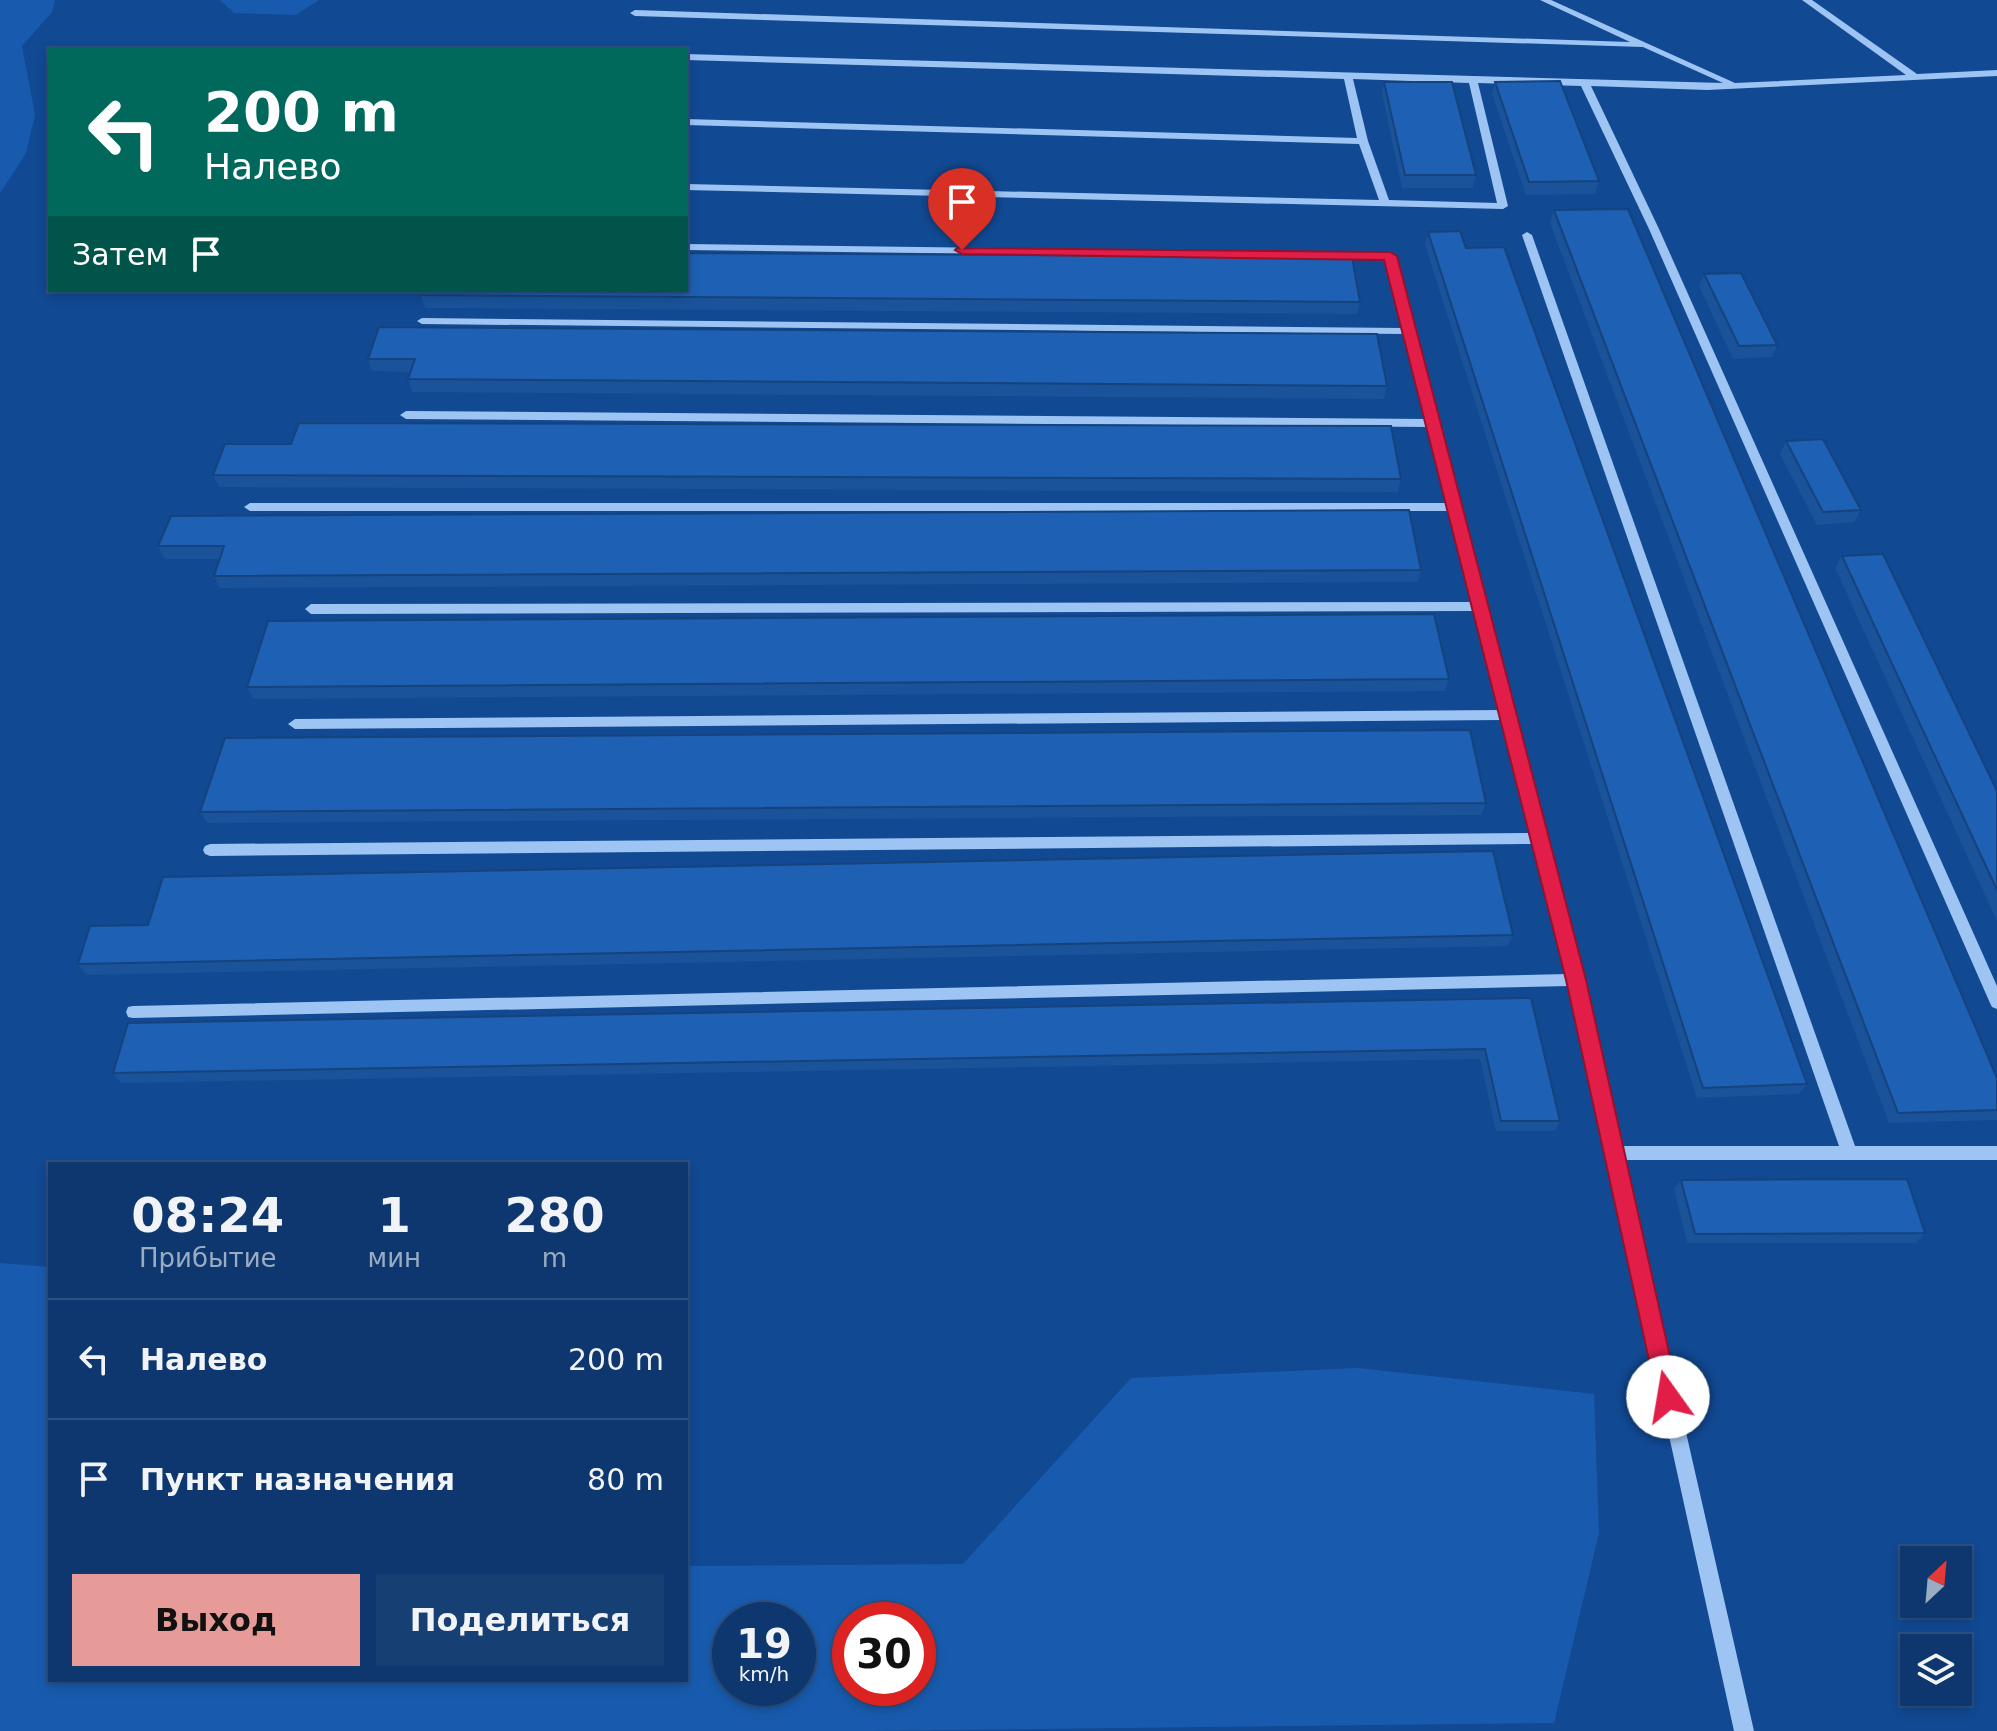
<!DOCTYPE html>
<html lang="ru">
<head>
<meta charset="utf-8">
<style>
  :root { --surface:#0d376e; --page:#163f73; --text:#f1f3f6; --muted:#9aacc2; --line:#2d5181; --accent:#e69b98 }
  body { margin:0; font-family:"DejaVu Sans",sans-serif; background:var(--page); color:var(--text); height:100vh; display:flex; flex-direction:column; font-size:30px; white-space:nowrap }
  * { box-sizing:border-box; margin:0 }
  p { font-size:26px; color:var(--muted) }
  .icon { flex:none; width:44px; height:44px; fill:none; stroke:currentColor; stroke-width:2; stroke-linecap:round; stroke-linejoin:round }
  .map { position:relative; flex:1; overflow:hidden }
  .panel { position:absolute; left:48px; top:1162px; width:640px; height:520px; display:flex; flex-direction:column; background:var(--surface); border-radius:0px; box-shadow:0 4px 12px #0003,0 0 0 2px var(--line) }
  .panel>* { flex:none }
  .top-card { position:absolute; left:48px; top:48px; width:640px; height:244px; border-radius:0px; box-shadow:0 4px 12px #0003,0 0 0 2px var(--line); background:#00695c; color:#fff; overflow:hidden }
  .needle { width:52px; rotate:26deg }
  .controls { position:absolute; left:1900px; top:1546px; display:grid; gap:16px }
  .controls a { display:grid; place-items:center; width:72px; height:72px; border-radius:0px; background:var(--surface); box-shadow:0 4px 12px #0003,0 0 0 2px var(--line); font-size:40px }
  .speed { position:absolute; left:712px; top:1602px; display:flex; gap:16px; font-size:40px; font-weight:700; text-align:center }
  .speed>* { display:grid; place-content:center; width:104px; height:104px; border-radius:50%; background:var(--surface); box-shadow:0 4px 12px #0003,0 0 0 2px var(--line); line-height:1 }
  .speed small { font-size:20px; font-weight:400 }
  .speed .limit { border:12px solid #d22; background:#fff; color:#111 }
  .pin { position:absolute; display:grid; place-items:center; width:68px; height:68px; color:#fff; margin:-82px -34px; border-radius:50% 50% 50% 0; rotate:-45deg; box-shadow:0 0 8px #0007 }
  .pin .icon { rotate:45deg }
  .me { position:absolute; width:88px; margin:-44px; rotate:347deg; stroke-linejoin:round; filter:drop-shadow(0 0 6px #0008) }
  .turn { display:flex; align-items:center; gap:28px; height:168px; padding:0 24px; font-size:36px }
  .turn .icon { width:104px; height:104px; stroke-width:2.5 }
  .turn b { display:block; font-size:56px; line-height:68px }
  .then { display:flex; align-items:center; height:76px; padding:0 24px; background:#0003; gap:16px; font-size:30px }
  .eta { display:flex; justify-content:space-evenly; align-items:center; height:136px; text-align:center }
  .eta b { font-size:48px; font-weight:700; line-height:56px }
  .cta { display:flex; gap:16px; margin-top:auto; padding:16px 24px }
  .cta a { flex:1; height:92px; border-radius:0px; background:var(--accent); color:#111; font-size:32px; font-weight:700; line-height:92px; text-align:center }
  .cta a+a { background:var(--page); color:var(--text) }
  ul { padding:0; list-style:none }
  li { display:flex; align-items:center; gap:24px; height:120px; padding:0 24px; border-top:2px solid var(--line) }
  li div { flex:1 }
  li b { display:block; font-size:30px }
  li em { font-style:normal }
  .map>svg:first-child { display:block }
  .green { fill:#185bae; fill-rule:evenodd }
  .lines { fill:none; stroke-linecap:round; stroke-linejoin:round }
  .minor { fill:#9ec4f3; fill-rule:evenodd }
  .wall { fill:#1a539a }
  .building { fill:#1e60b3; stroke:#15437d; stroke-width:2 }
  .route { fill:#e11d48; stroke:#92132f; stroke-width:2 }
</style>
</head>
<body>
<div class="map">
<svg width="1997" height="1731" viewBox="0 0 1997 1731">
  <rect width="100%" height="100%" fill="#114993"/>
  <g class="green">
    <polygon points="0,0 55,0 52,12 22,46 35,115 26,153 0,193"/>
    <polygon points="220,0 319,0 296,15 234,13"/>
    <path d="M0 1263 50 1267V1680H686V1566L963 1564 1131 1378 1358 1368 1594 1394 1599 1533 1554 1723 867 1731H0ZM730 1620H798V1688H730ZM850 1620H918V1688H850Z"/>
  </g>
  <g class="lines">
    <g class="minor">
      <path d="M1540 0H1551L1735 83 1906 75 1802 0H1812L1917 74 1997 70V76L1707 90 1591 86 1659 229 1997 986V1009L1992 1007 1990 1003 1649 229 1581 86 1478 83 1508 206 1503 209 686 190V184L1379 200 1359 144 686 125V119L1357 138 1344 79 686 60V54L1723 83 1643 47 635 16 630 13 635 10 1630 42ZM1353 79 1469 83 1497 203 1389 200 1368 141Z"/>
      <polygon points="1527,232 1532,235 1855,1146 1997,1146 1997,1160 1624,1160 1754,1731 1734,1731 1570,986 133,1018 128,1017 126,1012 128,1007 133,1006 1567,974 1534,844 210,856 205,854 203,850 205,846 210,844 1531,833 1503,720 295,729 288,724 295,719 1500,710 1475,611 311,614 305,609 311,604 1473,602 1450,511 250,511 244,507 250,503 1447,503 1428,427 406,419 400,415 406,411 1426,419 1405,334 422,324 417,321 422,318 1403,328 1386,259 686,250 686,244 1390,253 1395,256 1583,980 1621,1146 1839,1146 1522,235"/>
    </g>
  </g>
  <g class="wall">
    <polygon points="1384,82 1476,175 1473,188 1402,188 1382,94"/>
    <polygon points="1495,82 1599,181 1595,194 1526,195 1492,94"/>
    <polygon points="1554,210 1997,1078 1997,1120 1889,1123 1550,223"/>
    <polygon points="1428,232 1466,248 1807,1084 1799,1094 1697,1098 1425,245"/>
    <polygon points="1704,274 1777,345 1772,357 1733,359 1699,286"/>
    <polygon points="421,295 1360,302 1357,314 425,308"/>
    <polygon points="379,327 1387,386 1384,399 412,392 408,379 411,372 372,371 368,359"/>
    <polygon points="1786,441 1861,510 1854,522 1817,525 1780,454"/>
    <polygon points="213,475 1401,479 1398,492 219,487"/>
    <polygon points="171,516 1421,570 1418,582 220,588 214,576 220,559 165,559 158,546"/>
    <polygon points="1842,556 1997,791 1997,921 1835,568"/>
    <polygon points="1449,679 1445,691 253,699 247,687"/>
    <polygon points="1486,803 1481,815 207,823 200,812"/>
    <polygon points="148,925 1513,935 1508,946 86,975 78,964"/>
    <polygon points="1531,998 1560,1121 1555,1131 1496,1131 1480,1059 121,1083 113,1073"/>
    <polygon points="1681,1180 1925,1233 1916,1243 1687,1243 1674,1189"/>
  </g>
  <g class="building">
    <polygon points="1560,81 1599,181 1529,182 1495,82"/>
    <polygon points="1384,82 1452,82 1476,175 1405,175"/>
    <polygon points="1628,209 1997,1078 1997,1110 1898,1113 1554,210"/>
    <polygon points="1460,231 1466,248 1504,247 1807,1084 1703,1088 1428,232"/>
    <polygon points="686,253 1352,257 1360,302 421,295 422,290 686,290"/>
    <polygon points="1741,273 1777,345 1739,346 1704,274"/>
    <polygon points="379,327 1377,334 1387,386 408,379 415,359 368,359"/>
    <polygon points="299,423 1391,426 1401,479 213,475 225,444 291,444"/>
    <polygon points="1823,439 1861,510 1823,512 1786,441"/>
    <polygon points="1409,510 1421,570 214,576 224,546 158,546 171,516"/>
    <polygon points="1883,554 1997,791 1997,890 1842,556"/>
    <polygon points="1434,614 1449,679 247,687 268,621"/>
    <polygon points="1470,730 1486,803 200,812 225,738"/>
    <polygon points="1493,851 1513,935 78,964 90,926 148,925 163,877"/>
    <polygon points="1531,998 1560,1121 1501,1121 1485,1049 113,1073 128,1023"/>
    <polygon points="1907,1179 1925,1233 1695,1234 1681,1180"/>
  </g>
  <polygon class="route" points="957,248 1390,252 1397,256 1586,980 1679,1397 1676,1404 1668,1408 1660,1404 1657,1397 1566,980 1384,260 962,254 955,250"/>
</svg>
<div class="controls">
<a><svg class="needle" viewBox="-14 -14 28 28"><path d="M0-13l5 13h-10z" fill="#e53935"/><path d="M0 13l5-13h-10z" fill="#9aacc2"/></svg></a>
<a><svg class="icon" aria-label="layers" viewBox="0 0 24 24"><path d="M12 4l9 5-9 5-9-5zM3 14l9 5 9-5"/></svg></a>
</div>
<div class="speed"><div>19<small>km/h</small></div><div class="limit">30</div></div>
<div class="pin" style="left:962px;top:250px;background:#d93025"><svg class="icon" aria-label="arrive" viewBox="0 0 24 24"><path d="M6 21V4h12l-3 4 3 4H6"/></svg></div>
<svg class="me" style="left:1668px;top:1397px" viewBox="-20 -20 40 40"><circle r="19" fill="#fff"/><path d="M0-13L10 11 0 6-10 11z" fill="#e11d48"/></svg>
<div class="top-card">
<div class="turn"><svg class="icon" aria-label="left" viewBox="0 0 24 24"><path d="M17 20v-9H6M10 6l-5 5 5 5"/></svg><div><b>200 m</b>Налево</div></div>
<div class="then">Затем<svg class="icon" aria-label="arrive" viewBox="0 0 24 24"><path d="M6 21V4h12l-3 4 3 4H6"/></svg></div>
</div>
<section class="panel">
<div class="eta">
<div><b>08:24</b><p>Прибытие</p></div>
<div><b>1</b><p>мин</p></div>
<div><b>280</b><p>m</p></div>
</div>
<ul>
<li><svg class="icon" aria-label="left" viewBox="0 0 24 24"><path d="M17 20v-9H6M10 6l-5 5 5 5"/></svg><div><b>Налево</b></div><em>200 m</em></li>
<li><svg class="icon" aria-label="arrive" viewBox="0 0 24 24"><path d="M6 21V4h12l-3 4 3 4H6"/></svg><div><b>Пункт назначения</b></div><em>80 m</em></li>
</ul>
<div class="cta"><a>Выход</a><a>Поделиться</a></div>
</section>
</div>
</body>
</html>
